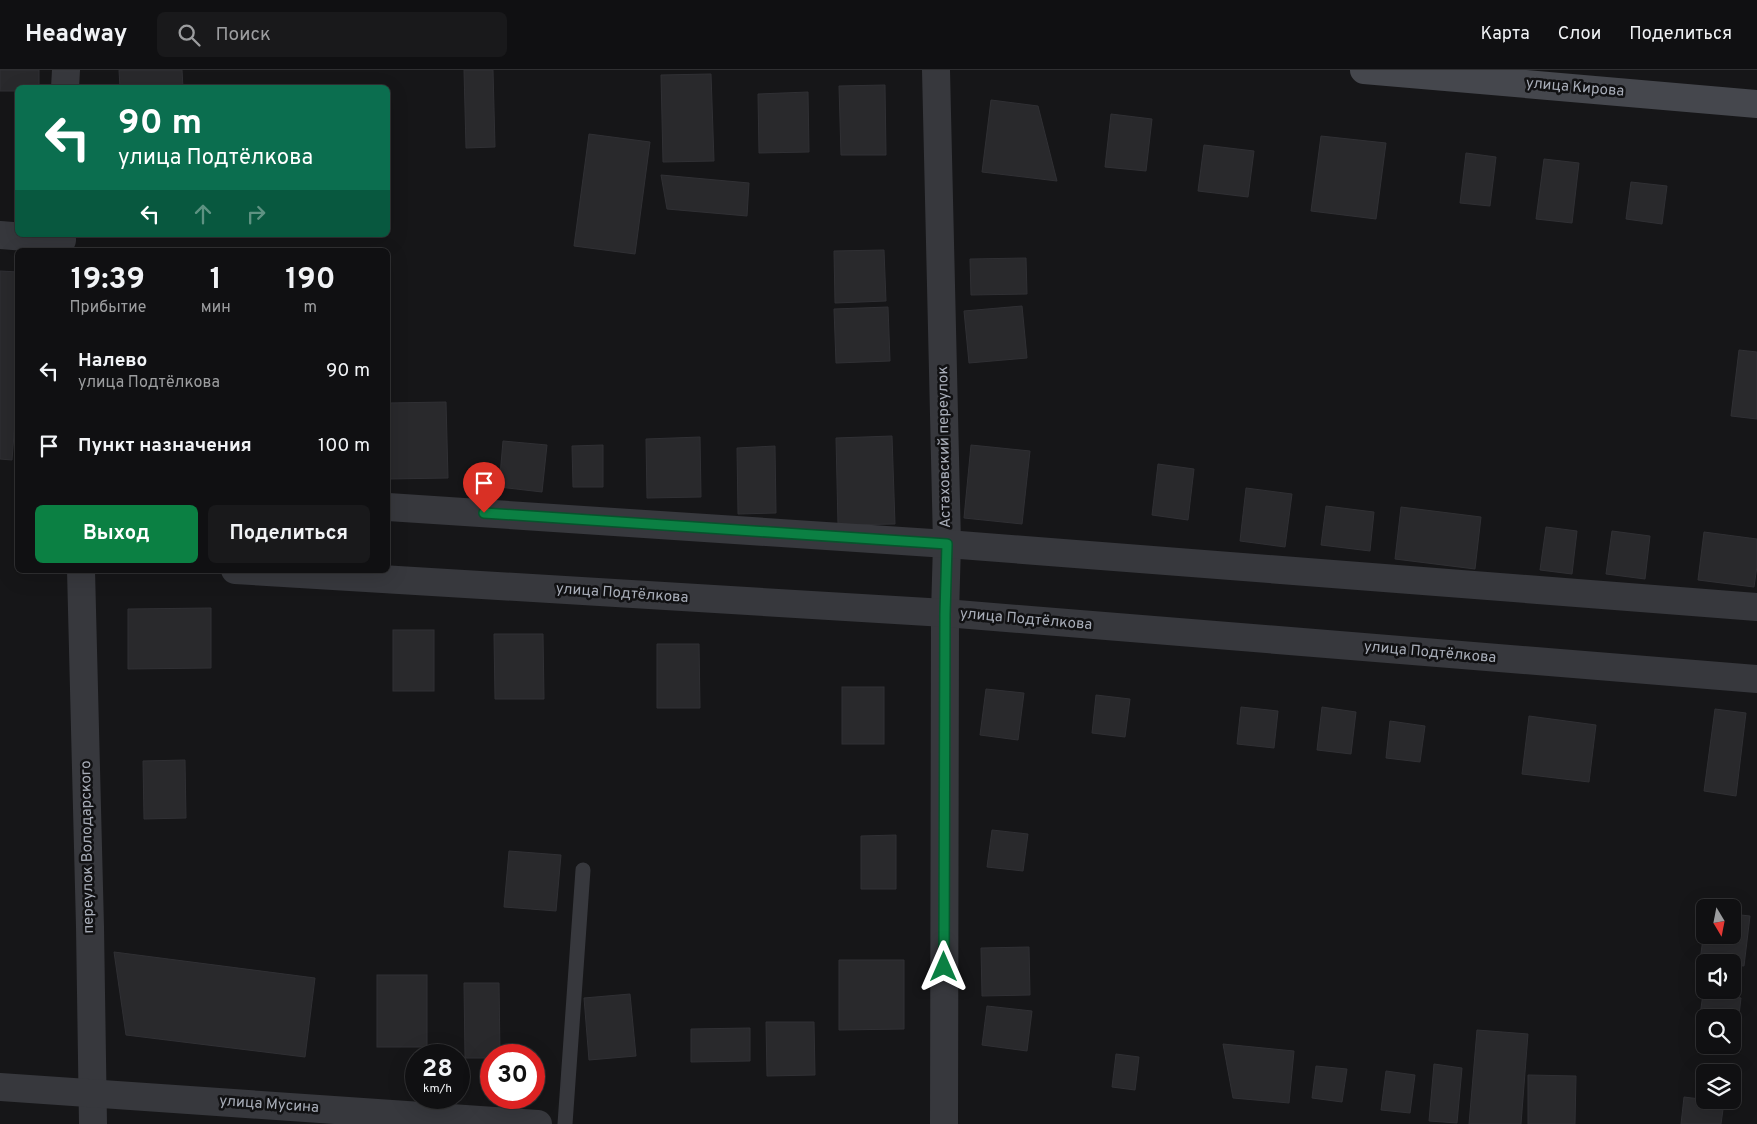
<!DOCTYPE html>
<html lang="ru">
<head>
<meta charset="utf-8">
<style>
  :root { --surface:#101012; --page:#19191b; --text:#f1f3f6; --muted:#9c9d9f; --line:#303032; --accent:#0b8043 }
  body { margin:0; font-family:Overpass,sans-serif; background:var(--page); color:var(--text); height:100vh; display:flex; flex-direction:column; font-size:19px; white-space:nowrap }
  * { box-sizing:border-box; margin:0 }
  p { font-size:16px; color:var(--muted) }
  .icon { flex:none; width:28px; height:28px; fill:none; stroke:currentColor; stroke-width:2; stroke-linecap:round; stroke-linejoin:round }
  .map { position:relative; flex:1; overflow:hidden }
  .panel { position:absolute; left:15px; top:178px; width:375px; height:325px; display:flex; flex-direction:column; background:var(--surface); border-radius:8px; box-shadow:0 5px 20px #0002,0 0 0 1px var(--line) }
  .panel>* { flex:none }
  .banner { position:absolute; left:15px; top:15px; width:375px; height:152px; border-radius:8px; box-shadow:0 5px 20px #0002,0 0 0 1px var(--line); background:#0b6e4f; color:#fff; overflow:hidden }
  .needle { width:32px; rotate:170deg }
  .fabs { position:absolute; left:1696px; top:829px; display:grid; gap:10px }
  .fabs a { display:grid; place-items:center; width:45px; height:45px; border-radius:8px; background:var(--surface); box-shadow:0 5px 20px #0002,0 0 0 1px var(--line); font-size:25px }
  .speed { position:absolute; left:405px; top:974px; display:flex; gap:10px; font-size:25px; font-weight:700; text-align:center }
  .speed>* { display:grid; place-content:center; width:65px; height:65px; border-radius:50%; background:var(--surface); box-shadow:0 5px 20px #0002,0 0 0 1px var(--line); line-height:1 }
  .speed small { font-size:12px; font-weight:400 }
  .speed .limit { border:8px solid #d22; background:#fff; color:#111 }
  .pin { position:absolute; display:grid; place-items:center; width:42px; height:42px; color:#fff; margin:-51px -21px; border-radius:50% 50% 50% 0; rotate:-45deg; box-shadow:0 0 5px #0007 }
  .pin .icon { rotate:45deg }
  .me { position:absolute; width:55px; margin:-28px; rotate:0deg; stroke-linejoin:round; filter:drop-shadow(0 0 4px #0008) }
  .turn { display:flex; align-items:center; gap:18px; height:105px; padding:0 20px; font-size:22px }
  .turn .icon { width:65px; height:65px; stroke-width:2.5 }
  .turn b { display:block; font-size:35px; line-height:42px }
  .lanes { display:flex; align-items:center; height:48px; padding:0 20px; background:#0003; justify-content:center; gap:25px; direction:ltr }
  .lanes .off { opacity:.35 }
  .eta { display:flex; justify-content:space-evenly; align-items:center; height:85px; text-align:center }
  .eta b { font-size:30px; font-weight:700; line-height:35px }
  .cta { display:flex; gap:10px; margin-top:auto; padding:10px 20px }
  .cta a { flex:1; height:58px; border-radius:8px; background:var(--accent); color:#fff; font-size:20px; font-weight:700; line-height:58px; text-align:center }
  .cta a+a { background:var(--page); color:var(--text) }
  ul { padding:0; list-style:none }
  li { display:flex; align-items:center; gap:15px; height:75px; padding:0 20px }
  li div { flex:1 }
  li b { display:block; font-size:19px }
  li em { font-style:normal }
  header { display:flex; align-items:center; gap:30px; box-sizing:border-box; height:70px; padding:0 25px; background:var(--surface); border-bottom:1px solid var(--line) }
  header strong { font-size:24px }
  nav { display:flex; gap:28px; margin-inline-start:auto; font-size:18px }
  .search { width:350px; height:45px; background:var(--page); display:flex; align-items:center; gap:12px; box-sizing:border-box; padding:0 18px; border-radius:8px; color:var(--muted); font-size:19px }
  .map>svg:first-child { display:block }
  .building { fill:#29292c; stroke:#303034 }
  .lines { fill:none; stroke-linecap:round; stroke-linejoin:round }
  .lane { stroke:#37383d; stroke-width:15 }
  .street { stroke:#37383d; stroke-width:28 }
  .secondary { stroke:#45474d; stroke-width:28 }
  .route-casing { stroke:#07532c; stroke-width:12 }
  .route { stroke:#0b8043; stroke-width:9 }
  .labels { text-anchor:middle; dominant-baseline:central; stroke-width:5; stroke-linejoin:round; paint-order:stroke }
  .street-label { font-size:15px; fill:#a8adb8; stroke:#111113 }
</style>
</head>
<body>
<header>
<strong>Headway</strong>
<div class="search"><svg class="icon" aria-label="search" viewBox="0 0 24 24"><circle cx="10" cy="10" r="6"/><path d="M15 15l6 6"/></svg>Поиск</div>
<nav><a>Карта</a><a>Слои</a><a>Поделиться</a></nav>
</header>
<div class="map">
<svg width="1757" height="1054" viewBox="0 0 1757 1054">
  <rect width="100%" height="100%" fill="#161618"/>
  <g class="building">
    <polygon points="0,0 39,0 39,18 18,18 18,21 0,21"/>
    <polygon points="119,0 182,0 183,18 120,18"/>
    <polygon points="464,0 493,0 495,77 466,78"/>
    <polygon points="711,4 714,91 663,92 661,5"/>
    <polygon points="885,15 886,85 841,85 839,16"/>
    <polygon points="808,22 809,82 759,83 758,24"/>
    <polygon points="991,30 1038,36 1057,111 982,102"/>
    <polygon points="1111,44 1152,49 1146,101 1105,97"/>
    <polygon points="589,64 650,72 635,184 574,176"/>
    <polygon points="1321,66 1386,73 1376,149 1311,141"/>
    <polygon points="1204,75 1254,81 1248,127 1198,121"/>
    <polygon points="1466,83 1496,87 1490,136 1460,133"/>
    <polygon points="1544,89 1579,93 1572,153 1536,149"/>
    <polygon points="661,105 749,113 747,146 667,139"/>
    <polygon points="1631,112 1667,116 1662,154 1626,149"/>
    <polygon points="884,180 886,231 835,233 834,181"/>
    <polygon points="1026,188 1027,224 971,225 970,189"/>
    <polygon points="0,201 18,202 18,313 12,390 0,389"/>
    <polygon points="1022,236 1027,288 969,293 964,241"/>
    <polygon points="888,237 890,291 836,293 834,239"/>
    <polygon points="1739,280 1757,282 1757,349 1731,346"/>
    <polygon points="446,332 448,408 388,409 388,333"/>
    <polygon points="892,366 895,454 838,455 836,368"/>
    <polygon points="700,367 701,427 647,428 646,369"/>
    <polygon points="503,371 547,375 542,422 499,417"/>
    <polygon points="603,375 603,417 573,417 572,376"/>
    <polygon points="971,375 1030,381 1022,454 964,448"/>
    <polygon points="775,376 776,443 738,444 737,378"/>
    <polygon points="1158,394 1194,399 1188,450 1152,445"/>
    <polygon points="1246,418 1292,424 1285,477 1240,471"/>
    <polygon points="1326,436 1374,442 1370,481 1321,475"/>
    <polygon points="1401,437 1481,447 1475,499 1395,489"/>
    <polygon points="1546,457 1577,461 1572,504 1540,500"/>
    <polygon points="1612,461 1650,466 1645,509 1606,504"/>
    <polygon points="1704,462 1757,469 1757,496 1754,517 1698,510"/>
    <polygon points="211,538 211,598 128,599 128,539"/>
    <rect x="393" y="560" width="41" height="61"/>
    <polygon points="494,564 543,564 544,629 495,629"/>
    <polygon points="657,574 699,574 700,638 657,638"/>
    <rect x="842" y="617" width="42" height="57"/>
    <polygon points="986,619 1024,623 1018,670 980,665"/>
    <polygon points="1096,625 1130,629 1125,667 1092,663"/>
    <polygon points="1241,637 1278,641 1274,678 1237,674"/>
    <polygon points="1322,637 1356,642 1351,684 1317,680"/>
    <polygon points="1715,639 1746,643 1736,726 1704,721"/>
    <polygon points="1529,646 1596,655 1589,712 1522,704"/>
    <polygon points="1390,651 1425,656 1420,692 1386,688"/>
    <polygon points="185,690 186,748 144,749 143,691"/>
    <polygon points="992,760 1028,764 1023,801 987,797"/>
    <polygon points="896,765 896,819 861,819 861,766"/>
    <polygon points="509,781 561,785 556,841 504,837"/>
    <polygon points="1732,844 1750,846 1744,896 1732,895 1732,892 1700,891 1705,853 1705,865 1732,865"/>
    <polygon points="1029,877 1030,925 982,926 981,878"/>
    <polygon points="114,882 315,908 305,987 126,965"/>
    <polygon points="839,890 904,890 904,959 839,960"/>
    <rect x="377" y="905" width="50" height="72"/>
    <polygon points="464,913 499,913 500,985 491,985 491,988 465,988"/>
    <polygon points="630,924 636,986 589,990 584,928"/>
    <polygon points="1703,924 1741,928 1736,971 1732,970 1732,948 1705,948 1705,967 1697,966"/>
    <polygon points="987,936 1032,941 1027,981 982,975"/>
    <polygon points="766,952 814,952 815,1005 767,1006"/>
    <polygon points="750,958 750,991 691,992 691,959"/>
    <polygon points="1477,960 1528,964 1521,1054 1469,1054"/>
    <polygon points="1223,974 1294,981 1289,1033 1233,1028"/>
    <polygon points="1116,984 1139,987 1135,1020 1112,1017"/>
    <polygon points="1434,994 1462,998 1457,1053 1429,1051"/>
    <polygon points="1316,996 1347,999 1342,1032 1312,1028"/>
    <polygon points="1386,1001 1415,1005 1410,1043 1381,1040"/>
    <polygon points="1528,1005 1576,1006 1575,1054 1528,1054"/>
    <polygon points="1684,1027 1724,1032 1721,1054 1681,1054"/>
  </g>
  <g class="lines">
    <polyline class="lane" points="565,1054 583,800"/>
    <g class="street">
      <polyline points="936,0 947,474 945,543 944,1054"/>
      <polyline points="65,18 66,0"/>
      <polyline points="0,165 62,170"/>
      <polyline points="388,437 947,474 1757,537"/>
      <polyline points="81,500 90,857 93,1054"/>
      <polyline points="235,500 945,543 1757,609"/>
      <polyline points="0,1017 538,1054"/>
    </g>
    <polyline class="secondary" points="1364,0 1757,34"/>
  </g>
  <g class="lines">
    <g class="route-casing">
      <polyline id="route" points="484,443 947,474 945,544 944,897"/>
    </g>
    <use href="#route" class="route"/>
  </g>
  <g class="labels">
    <g class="street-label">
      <text transform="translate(1575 18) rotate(5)">улица Кирова</text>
      <text transform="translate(945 377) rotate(-91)">Астаховский переулок</text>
      <text transform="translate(622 524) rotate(4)">улица Подтёлкова</text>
      <text transform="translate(1026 550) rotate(5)">улица Подтёлкова</text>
      <text transform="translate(1430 583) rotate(5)">улица Подтёлкова</text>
      <text transform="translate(88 777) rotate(-91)">переулок Володарского</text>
      <text transform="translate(269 1035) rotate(4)">улица Мусина</text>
    </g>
  </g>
</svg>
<div class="fabs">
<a><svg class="needle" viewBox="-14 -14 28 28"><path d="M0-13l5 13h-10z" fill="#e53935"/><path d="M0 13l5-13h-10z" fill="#9c9d9f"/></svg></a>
<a><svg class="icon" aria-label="sound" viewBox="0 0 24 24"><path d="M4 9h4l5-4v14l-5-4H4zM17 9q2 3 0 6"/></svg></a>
<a><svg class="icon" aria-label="search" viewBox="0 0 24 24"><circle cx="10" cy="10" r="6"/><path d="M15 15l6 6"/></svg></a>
<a><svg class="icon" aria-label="layers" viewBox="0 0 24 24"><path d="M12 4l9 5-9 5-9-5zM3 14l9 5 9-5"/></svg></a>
</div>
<div class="speed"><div>28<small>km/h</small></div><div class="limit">30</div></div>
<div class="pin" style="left:484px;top:443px;background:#d93025"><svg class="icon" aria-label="arrive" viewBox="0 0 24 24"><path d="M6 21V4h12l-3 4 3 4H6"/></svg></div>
<svg class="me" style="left:944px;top:897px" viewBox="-20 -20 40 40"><path d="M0-17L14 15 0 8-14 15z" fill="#0b8043" stroke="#fff" stroke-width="4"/></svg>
<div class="banner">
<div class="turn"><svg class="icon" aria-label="left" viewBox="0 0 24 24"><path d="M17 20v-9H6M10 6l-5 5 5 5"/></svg><div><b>90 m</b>улица Подтёлкова</div></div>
<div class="lanes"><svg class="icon" aria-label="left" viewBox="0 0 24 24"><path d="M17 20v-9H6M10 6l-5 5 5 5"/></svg><svg class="icon off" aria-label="ahead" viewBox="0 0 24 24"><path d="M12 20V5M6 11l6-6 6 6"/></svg><svg class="icon off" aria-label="right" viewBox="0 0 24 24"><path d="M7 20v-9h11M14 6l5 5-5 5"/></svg></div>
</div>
<section class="panel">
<div class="eta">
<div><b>19:39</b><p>Прибытие</p></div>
<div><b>1</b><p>мин</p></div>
<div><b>190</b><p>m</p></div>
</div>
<ul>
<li><svg class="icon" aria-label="left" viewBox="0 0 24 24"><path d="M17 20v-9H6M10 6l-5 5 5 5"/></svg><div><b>Налево</b><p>улица Подтёлкова</p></div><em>90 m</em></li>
<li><svg class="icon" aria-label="arrive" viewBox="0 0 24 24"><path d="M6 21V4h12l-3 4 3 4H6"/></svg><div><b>Пункт назначения</b></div><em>100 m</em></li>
</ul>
<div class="cta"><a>Выход</a><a>Поделиться</a></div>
</section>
</div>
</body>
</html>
